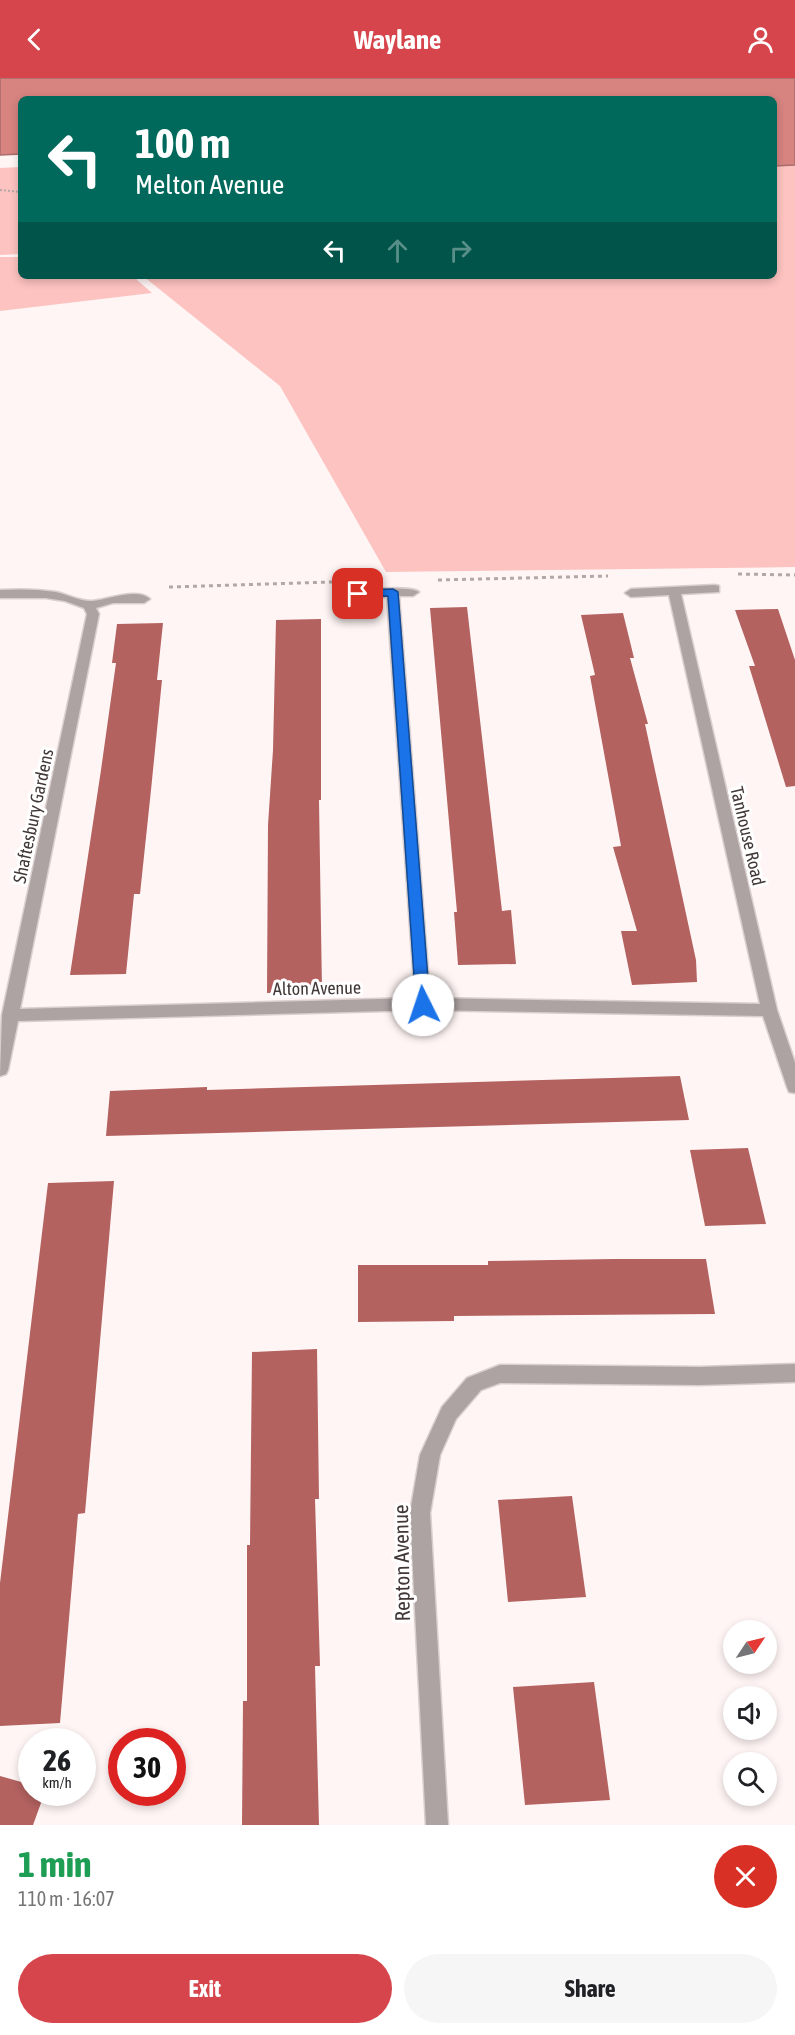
<!DOCTYPE html>
<html lang="en">
<head>
<meta charset="utf-8">
<style>
  :root { --surface:#fff; --page:#f6f6f6; --text:#202124; --muted:#757577; --accent:#d5454b }
  body { margin:0; font-family:"Asap Condensed",sans-serif; background:var(--page); color:var(--text); height:100vh; display:flex; flex-direction:column; font-size:22px; white-space:nowrap }
  * { box-sizing:border-box; margin:0 }
  p { font-size:20px; color:var(--muted) }
  .icon { flex:none; width:33px; height:33px; fill:none; stroke:currentColor; stroke-width:2; stroke-linecap:round; stroke-linejoin:round }
  .map { position:relative; height:1747px; overflow:hidden }
  .sheet { display:flex; flex-direction:column; background:var(--surface); flex:1 }
  .sheet>* { flex:none }
  .banner { position:absolute; left:18px; top:18px; width:759px; height:183px; border-radius:9px; box-shadow:0 3px 9px #0003; background:#00695c; color:#fff; overflow:hidden }
  .needle { width:39px; rotate:55deg }
  .tools { position:absolute; left:723px; top:1542px; display:grid; gap:12px }
  .tools a { display:grid; place-items:center; width:54px; height:54px; border-radius:50%; background:var(--surface); box-shadow:0 3px 9px #0003; font-size:30px }
  .speed { position:absolute; left:18px; top:1650px; display:flex; gap:12px; font-size:30px; font-weight:700; text-align:center }
  .speed>* { display:grid; place-content:center; width:78px; height:78px; border-radius:50%; background:var(--surface); box-shadow:0 3px 9px #0003; line-height:1 }
  .speed small { font-size:15px; font-weight:400 }
  .speed .limit { border:9px solid #d22; background:#fff; color:#111 }
  .pin { position:absolute; display:grid; place-items:center; width:51px; height:51px; color:#fff; margin:-26px; border-radius:12px; box-shadow:0 3px 9px #0006 }
  .me { position:absolute; width:66px; margin:-33px; rotate:356deg; stroke-linejoin:round; filter:drop-shadow(0 0 4px #0008) }
  .turn { display:flex; align-items:center; gap:21px; height:126px; padding:0 18px; font-size:27px }
  .turn .icon { width:78px; height:78px; stroke-width:2.5 }
  .turn b { display:block; font-size:42px; line-height:51px }
  .lanes { display:flex; align-items:center; height:57px; padding:0 18px; background:#0003; justify-content:center; gap:30px; direction:ltr }
  .lanes .off { opacity:.35 }
  .round { display:grid; place-items:center; flex:none; width:63px; height:63px; border-radius:32px; background:var(--page) }
  .head { display:flex; align-items:center; justify-content:space-between; height:102px; padding:0 18px }
  h1 { font-size:36px; font-weight:700; line-height:45px; color:#1e9e55 }
  .action { display:flex; gap:12px; margin-top:auto; padding:12px 18px }
  .action a { flex:1; height:69px; border-radius:36px; background:var(--accent); color:#fff; font-size:24px; font-weight:700; line-height:69px; text-align:center }
  .action a+a { background:var(--page); color:var(--text) }
  header { display:flex; justify-content:space-between; align-items:center; height:78px; padding:0 18px; background:var(--accent); color:#fff; font-size:27px; font-weight:700 }
  .map>svg:first-child { display:block }
  .green { fill:#fdc3c0 }
  .water { fill:#d78380; stroke:#aa6c6a; stroke-width:1.5 }
  .building { fill:#b36260 }
  .lines { fill:none; stroke-linecap:round; stroke-linejoin:round }
  .street-casing { stroke:#d9cfce; stroke-width:3 }
  .path-far1 { stroke:#b2a8a7; stroke-width:2; stroke-dasharray:2 2; stroke-linecap:butt }
  .path { stroke:#b2a8a7; stroke-width:3; stroke-dasharray:4 4; stroke-linecap:butt }
  .street { fill:#aca3a2; fill-rule:evenodd }
  .route { fill:#1a73e8; stroke:#114b97; stroke-width:1.5 }
  .labels { text-anchor:middle; dominant-baseline:central; stroke-width:6; stroke-linejoin:round; paint-order:stroke }
  .street-label { font-size:18px; fill:#413837; stroke:#fff }
  .near-street-label { font-size:21px; fill:#413837; stroke:#fff }
</style>
</head>
<body>
<header><svg class="icon" aria-label="back" viewBox="0 0 24 24"><path d="M15 5l-7 7 7 7"/></svg>Waylane<svg class="icon" aria-label="person" viewBox="0 0 24 24"><circle cx="12" cy="8" r="4"/><path d="M4 21q1-7 8-7t8 7"/></svg></header>
<div class="map">
<svg width="795" height="1747" viewBox="0 0 795 1747">
  <rect width="100%" height="100%" fill="#fff5f4"/>
  <g class="green">
    <polygon points="795,87 795,489 386,494 280,308 143,198 774,198 774,88"/>
    <polygon points="21,89 21,176 0,177 0,90"/>
    <polygon points="0,179 21,179 21,198 136,198 137,202 152,215 0,233"/>
  </g>
  <polygon class="water" points="0,0 795,0 795,87 774,88 774,21 21,21 21,76 0,77"/>
  <g class="building">
    <polygon points="467,529 502,833 511,832 516,886 458,887 454,834 457,834 430,530"/>
    <polygon points="778,531 795,582 795,708 786,709 749,588 755,588 735,532"/>
    <polygon points="623,535 634,580 630,580 648,646 645,646 696,882 697,904 632,907 621,853 637,853 613,769 621,768 590,598 595,597 581,537"/>
    <polygon points="321,541 321,722 319,722 322,913 267,915 268,747 273,672 276,542"/>
    <polygon points="163,545 157,602 162,602 151,712 140,816 134,816 126,896 70,897 101,692 116,585 112,585 117,546"/>
    <polygon points="680,998 689,1042 106,1058 110,1013 207,1009 207,1012"/>
    <polygon points="748,1070 766,1146 705,1148 690,1072"/>
    <polygon points="114,1103 85,1435 78,1436 60,1645 0,1648 0,1505 48,1105"/>
    <polygon points="613,1181 706,1181 715,1236 454,1238 454,1243 358,1244 358,1187 488,1187 488,1183"/>
    <polygon points="317,1271 319,1421 315,1421 320,1588 315,1588 319,1747 242,1747 243,1623 247,1623 247,1467 250,1467 252,1274"/>
    <polygon points="572,1418 586,1519 508,1524 498,1422"/>
    <polygon points="594,1604 610,1722 525,1727 513,1609"/>
    <polygon points="0,1698 32,1707 32,1714 45,1714 33,1747 0,1747"/>
  </g>
  <g class="lines">
    <g class="street-casing">
      <g id="street">
        <path d="M715 507 719 508V514L681 516 777 932 795 985V1015L789 1014 787 1009 763 938 423 932 18 943 8 992 6 996 0 998 2 937 87 536 84 530 65 523 46 520H0V512C19 511 37 511 56 514 66 516 82 524 92 523 107 522 137 509 150 521L144 525H113L96 530 99 536 20 931 415 920 387 519 358 520 352 516C359 510 412 508 419 514L413 518H399L430 920 760 926 669 517 631 519 625 515 631 511Z"/>
        <polygon points="795,1286 795,1304 700,1307 500,1305 481,1312 456,1341 440,1377 430,1435 448,1747 426,1747 410,1435 420,1377 442,1329 467,1300 500,1287 700,1289"/>
      </g>
    </g>
    <polyline class="path-far1" points="0,112 21,114"/>
    <g class="path">
      <polyline points="738,496 795,497"/>
      <polyline points="438,502 608,498"/>
      <polyline points="169,509 332,504"/>
    </g>
    <use href="#street" class="street"/>
  </g>
  <polygon class="route" points="393,511 398,514 430,927 423,932 416,927 388,518 358,519 353,516 358,512"/>
  <g class="labels">
    <g class="street-label">
      <text transform="translate(33 738) rotate(-78)">Shaftesbury Gardens</text>
      <text transform="translate(748 758) rotate(77)">Tanhouse Road</text>
      <text transform="translate(317 910) rotate(-1)">Alton Avenue</text>
    </g>
    <g class="near-street-label">
      <text transform="translate(401 1485) rotate(-91)">Repton Avenue</text>
    </g>
  </g>
</svg>
<div class="tools">
<a><svg class="needle" viewBox="-14 -14 28 28"><path d="M0-13l5 13h-10z" fill="#e53935"/><path d="M0 13l5-13h-10z" fill="#757577"/></svg></a>
<a><svg class="icon" aria-label="sound" viewBox="0 0 24 24"><path d="M4 9h4l5-4v14l-5-4H4zM17 9q2 3 0 6"/></svg></a>
<a><svg class="icon" aria-label="search" viewBox="0 0 24 24"><circle cx="10" cy="10" r="6"/><path d="M15 15l6 6"/></svg></a>
</div>
<div class="speed"><div>26<small>km/h</small></div><div class="limit">30</div></div>
<div class="pin" style="left:358px;top:516px;background:#d93025"><svg class="icon" aria-label="arrive" viewBox="0 0 24 24"><path d="M6 21V4h12l-3 4 3 4H6"/></svg></div>
<svg class="me" style="left:423px;top:927px" viewBox="-20 -20 40 40"><circle r="19" fill="#fff"/><path d="M0-13L10 11 0 6-10 11z" fill="#1a73e8"/></svg>
<div class="banner">
<div class="turn"><svg class="icon" aria-label="left" viewBox="0 0 24 24"><path d="M17 20v-9H6M10 6l-5 5 5 5"/></svg><div><b>100 m</b>Melton Avenue</div></div>
<div class="lanes"><svg class="icon" aria-label="left" viewBox="0 0 24 24"><path d="M17 20v-9H6M10 6l-5 5 5 5"/></svg><svg class="icon off" aria-label="ahead" viewBox="0 0 24 24"><path d="M12 20V5M6 11l6-6 6 6"/></svg><svg class="icon off" aria-label="right" viewBox="0 0 24 24"><path d="M7 20v-9h11M14 6l5 5-5 5"/></svg></div>
</div>
</div>
<section class="sheet">
<div class="head"><div><h1>1 min</h1><p>110 m · 16:07</p></div><a class="round" style="background:#d93025;color:#fff"><svg class="icon" aria-label="close" viewBox="0 0 24 24"><path d="M6 6l12 12M18 6L6 18"/></svg></a></div>
<div class="action"><a>Exit</a><a>Share</a></div>
</section>
</body>
</html>
